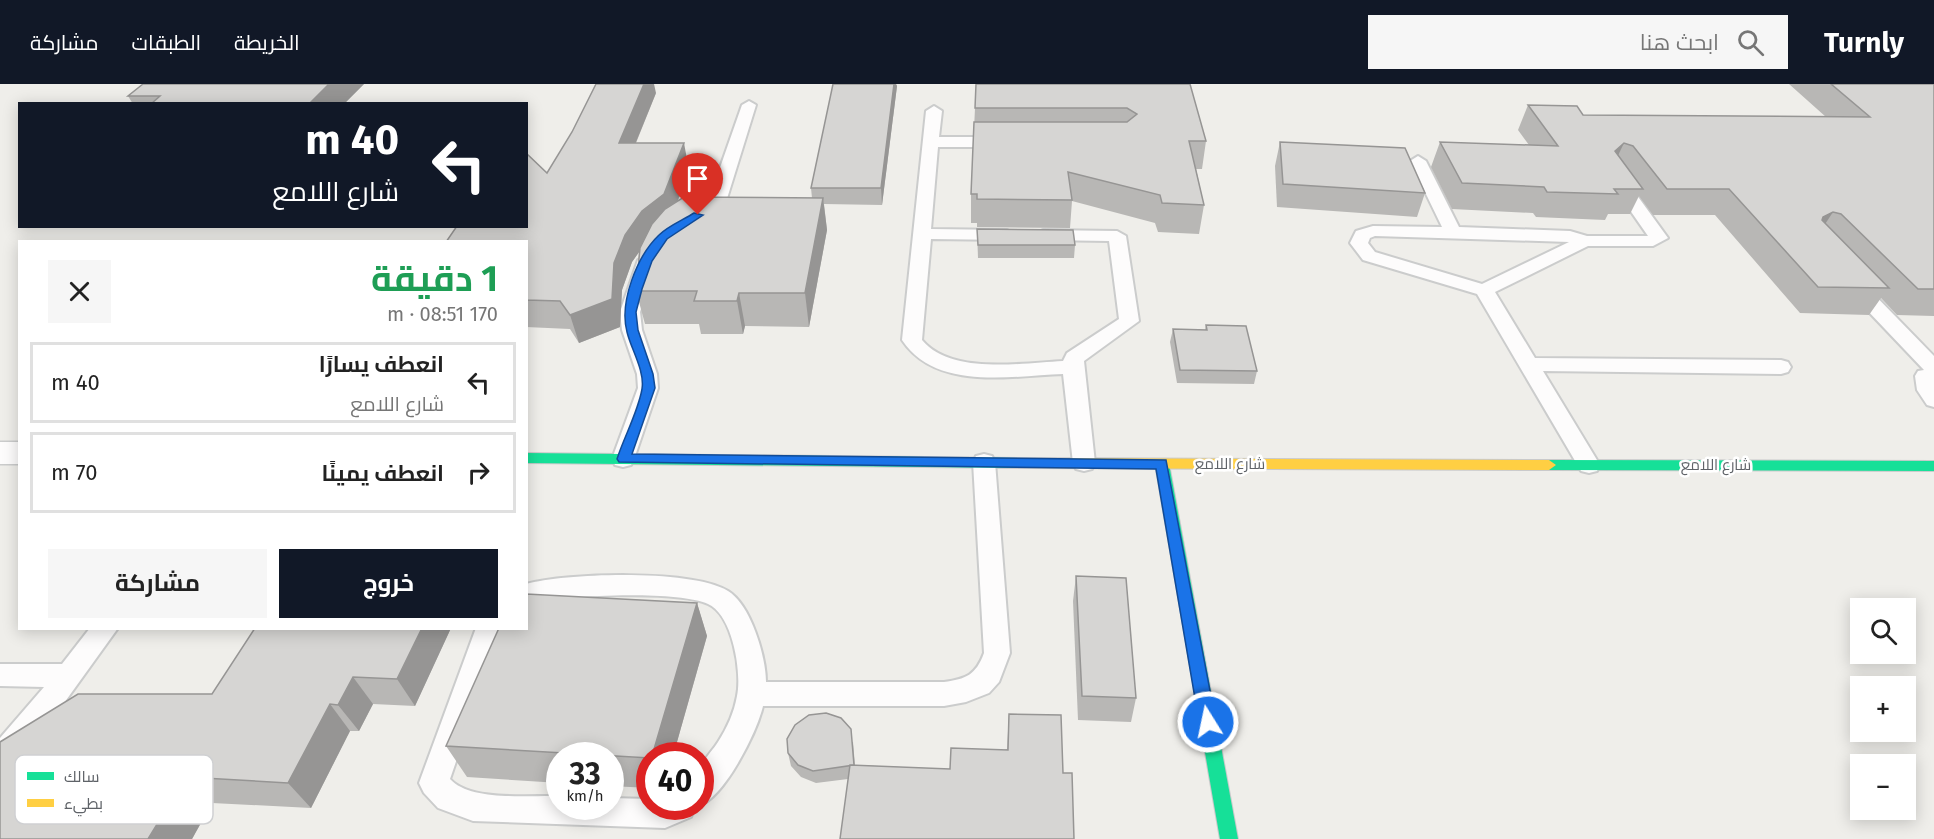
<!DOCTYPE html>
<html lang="ar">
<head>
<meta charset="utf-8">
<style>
  :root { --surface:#fff; --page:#f6f6f6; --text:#222; --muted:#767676; --line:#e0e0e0; --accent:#111827 }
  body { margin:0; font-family:"Fira Sans",Cairo,sans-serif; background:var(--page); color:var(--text); direction:rtl; height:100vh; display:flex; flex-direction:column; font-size:22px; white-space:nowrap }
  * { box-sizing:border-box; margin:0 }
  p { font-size:20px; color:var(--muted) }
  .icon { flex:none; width:33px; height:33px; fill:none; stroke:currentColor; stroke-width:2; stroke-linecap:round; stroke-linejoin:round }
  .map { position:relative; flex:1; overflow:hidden; direction:ltr }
  .details { position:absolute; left:18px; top:156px; width:510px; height:390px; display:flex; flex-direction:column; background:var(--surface); border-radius:0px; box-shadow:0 3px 15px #0003; direction:rtl }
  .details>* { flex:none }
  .guide { position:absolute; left:18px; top:18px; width:510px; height:126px; border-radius:0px; box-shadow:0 3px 15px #0003; direction:rtl; background:#111827; color:#fff; overflow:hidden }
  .tools { position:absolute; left:1850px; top:514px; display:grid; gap:12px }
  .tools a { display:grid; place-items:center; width:66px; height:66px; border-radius:0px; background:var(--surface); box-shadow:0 3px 15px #0003; font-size:30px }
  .speed { position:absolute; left:546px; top:658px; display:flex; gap:12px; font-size:30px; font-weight:700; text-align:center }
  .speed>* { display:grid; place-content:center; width:78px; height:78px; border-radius:50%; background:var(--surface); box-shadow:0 3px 15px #0003; line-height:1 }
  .speed small { font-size:15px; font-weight:400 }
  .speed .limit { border:9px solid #d22; background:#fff; color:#111 }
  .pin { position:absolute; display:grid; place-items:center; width:51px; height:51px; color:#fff; margin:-62px -26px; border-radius:50% 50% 50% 0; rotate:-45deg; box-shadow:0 0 6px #0007 }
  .pin .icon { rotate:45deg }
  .me { position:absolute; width:66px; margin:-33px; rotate:350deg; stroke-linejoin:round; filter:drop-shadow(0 0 4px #0008) }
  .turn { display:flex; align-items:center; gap:21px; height:126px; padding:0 30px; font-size:27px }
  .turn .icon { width:78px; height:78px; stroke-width:2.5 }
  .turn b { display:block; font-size:42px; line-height:51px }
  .round { display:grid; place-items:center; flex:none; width:63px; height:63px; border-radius:0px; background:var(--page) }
  .summary { display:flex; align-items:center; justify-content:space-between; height:102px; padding:0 30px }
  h1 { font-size:36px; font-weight:700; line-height:45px; color:#1e9e55 }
  .button { display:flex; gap:12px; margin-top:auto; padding:12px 30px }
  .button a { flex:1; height:69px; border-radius:0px; background:var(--accent); color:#fff; font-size:24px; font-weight:700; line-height:69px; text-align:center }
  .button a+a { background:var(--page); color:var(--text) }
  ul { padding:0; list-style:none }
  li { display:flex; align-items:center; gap:18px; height:81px; margin:0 12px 9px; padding:0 18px; border:3px solid var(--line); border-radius:0px }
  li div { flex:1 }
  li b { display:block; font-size:22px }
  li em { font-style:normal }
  header { display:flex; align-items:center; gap:36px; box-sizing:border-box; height:84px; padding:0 30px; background:var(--accent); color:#fff }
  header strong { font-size:28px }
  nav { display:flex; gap:33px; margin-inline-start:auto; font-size:21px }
  .search { width:420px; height:54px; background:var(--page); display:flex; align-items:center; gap:15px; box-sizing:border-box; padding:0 21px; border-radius:0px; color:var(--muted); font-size:22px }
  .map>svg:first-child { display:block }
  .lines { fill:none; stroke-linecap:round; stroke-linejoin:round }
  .lane-casing { stroke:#cbcccc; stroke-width:4 }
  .street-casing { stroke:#cbcccc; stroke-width:3 }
  .fast-casing { stroke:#cacacb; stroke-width:2 }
  .slow-casing { stroke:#cacacb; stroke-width:2 }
  .lane { fill:#fdfcfc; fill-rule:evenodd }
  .street { fill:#fdfcfc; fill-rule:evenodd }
  .fast { fill:#16e098; fill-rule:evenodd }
  .slow { fill:#ffcf43; fill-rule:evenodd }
  .wall { fill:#b8b7b5 }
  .shaded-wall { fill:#969594 }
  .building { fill:#d6d5d3; stroke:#969594; stroke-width:1.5 }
  .route { fill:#1a73e8; stroke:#114b97; stroke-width:1.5 }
  .labels { text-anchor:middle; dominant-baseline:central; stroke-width:5; stroke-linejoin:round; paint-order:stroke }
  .street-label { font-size:15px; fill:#5f6368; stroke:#fff }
  .key { fill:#fff; stroke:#cfd0d2; stroke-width:1.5 }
  .key-label { font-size:16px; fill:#5f6368 }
</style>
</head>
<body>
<header>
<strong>Turnly</strong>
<div class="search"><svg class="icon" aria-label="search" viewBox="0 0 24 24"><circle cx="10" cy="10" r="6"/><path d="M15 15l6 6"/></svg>ابحث هنا</div>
<nav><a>الخريطة</a><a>الطبقات</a><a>مشاركة</a></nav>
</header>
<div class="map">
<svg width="1934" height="755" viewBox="0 0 1934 755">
  <rect width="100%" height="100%" fill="#efeeea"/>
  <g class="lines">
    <g class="lane-casing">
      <g id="lane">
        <polygon points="749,17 756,21 725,121 704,135 692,135 689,131 708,118 742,21"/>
        <path d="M934 22 942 27 939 53H1003L1011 58 1003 63H938L931 145 1007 146 1016 151 1007 156 931 155 922 256C951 291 1022 279 1063 277L1067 269 1119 235 1109 157 1043 156 1034 151 1043 146 1117 147 1126 152 1139 237 1084 277 1095 379 1092 385 1084 387 1076 385 1073 379 1063 290C1010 292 936 307 902 256L926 27Z"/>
        <path d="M1418 72 1426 77 1459 143 1570 147 1587 152H1648L1609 96 1617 91 1623 92 1668 154 1653 162H1588L1495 208 1535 274 1781 276 1788 278 1791 283 1788 288 1781 290 1543 287 1600 381 1597 387 1589 389 1581 387 1477 210 1363 176 1350 159 1356 147 1373 142 1442 143 1410 77ZM1375 152 1569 158 1482 200 1375 168 1368 159 1370 154Z"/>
        <polygon points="647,171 656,176 640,228 642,246 657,290 658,304 634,375 631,381 623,383 615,381 612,375 638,304 637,290 622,246 620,228 638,176"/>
        <polygon points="1854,195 1861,197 1934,272 1934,323 1927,321 1917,306 1915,292 1918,287 1924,286 1847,205 1845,201"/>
        <path d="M984 370 992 372 995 378 1010 569 999 598 989 609 966 618 944 622H763C757 648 725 712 700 721 700 710 698 696 700 685 703 676 713 666 718 658 727 644 734 629 737 612 742 589 733 531 708 520 677 506 560 511 526 520V500C567 489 692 485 728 507 751 521 766 573 766 598H944C966 595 976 591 984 569L973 378 976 372Z"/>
        <polygon points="90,544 118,544 59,626 10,684 0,688 0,654 44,603 0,602 0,580 62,580"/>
        <path d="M476 544H502L450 695C471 718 529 711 560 712V723H610V714L650 715V723H695L691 733 665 744 473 737 438 724 424 709 419 699Z"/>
      </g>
    </g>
    <g class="street-casing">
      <rect id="street" x="0" y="358" width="20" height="22"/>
    </g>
    <g class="fast-casing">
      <g id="fast">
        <polygon points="526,369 1027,374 1034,379 1027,384 526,379"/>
        <polygon points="1162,375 1169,380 1238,755 1220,755 1155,380"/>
        <polygon points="1549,376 1934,377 1934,387 1549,386 1542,381"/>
      </g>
    </g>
    <g class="slow-casing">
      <polygon id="slow" points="1027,374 1549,376 1556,381 1549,386 1027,384 1020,379"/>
    </g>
    <use href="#lane" class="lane"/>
    <use href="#street" class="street"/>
    <use href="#fast" class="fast"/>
    <use href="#slow" class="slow"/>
  </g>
  <g class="wall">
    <polygon points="143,0 364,0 344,20 133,20 128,12"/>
    <polygon points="833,0 896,0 897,2 882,121 824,120 827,146 809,243 745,242 743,250 701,250 699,240 645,240 636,207 639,168 632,178 622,206 620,243 579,259 570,245 526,243 526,158 547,89 656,9 636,59 689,86 678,117 812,114 811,104"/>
    <polygon points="1190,0 1206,57 1202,85 1196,85 1204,121 1199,150 1158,148 1155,139 1072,117 1070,144 977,143 977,139 971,139 971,110 975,24"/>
    <polygon points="1789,0 1934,0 1934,232 1897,231 1881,214 1869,231 1800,229 1715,131 1653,131 1639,112 1630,130 1608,130 1605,136 1536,133 1533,129 1452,125 1431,83 1440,58 1529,61 1518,46 1528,21 1583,31 1826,33"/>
    <polygon points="1280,58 1425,109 1417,133 1277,123 1275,82"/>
    <polygon points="977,145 1075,161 1074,174 978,174"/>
    <polygon points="1206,241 1257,287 1254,300 1177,299 1170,258 1173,245 1205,246"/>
    <polygon points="1076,492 1136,614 1131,638 1078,636 1073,517"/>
    <polygon points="697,519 707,552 673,672 650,672 650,704 610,702 610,672 560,672 560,699 467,693 446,662"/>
    <polygon points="451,544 415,622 373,620 359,647 350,647 311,724 212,719 192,755 0,755 212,610"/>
    <polygon points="1009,630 1063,689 848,695 816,699 801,693 791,682 788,669 853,658 855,681 950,685 1007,665"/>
  </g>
  <g class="shaded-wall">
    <polygon points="329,0 364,0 344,20 309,20"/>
    <polygon points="644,0 654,0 656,9 625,85 619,59"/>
    <polygon points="894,0 896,0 897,2 882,121 881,104"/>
    <polygon points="684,59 689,86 670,137 649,154 632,178 622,206 620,243 579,259 570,231 625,151"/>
    <polygon points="1624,59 1612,84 1615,67"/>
    <polygon points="823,114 827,146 809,243 805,209"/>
    <polygon points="1833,128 1816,154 1823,133"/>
    <polygon points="739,209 745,242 743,250 737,217"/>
    <polygon points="697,519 707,552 673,672 652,672"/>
    <polygon points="422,544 451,544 415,622 397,595"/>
    <polygon points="353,593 373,620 359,647 338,621"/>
    <polygon points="330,620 350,647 311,724 288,699"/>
    <polygon points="186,693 212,719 192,755 148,755"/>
  </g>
  <g class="building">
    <polygon points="143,0 329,0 309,20 151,20 160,12 128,12"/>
    <polygon points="596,0 644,0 619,59 684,59 664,110 642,127 625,151 614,179 612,215 570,231 560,217 526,216 526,158 446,158 457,142 526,142 526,69 547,89 572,48"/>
    <polygon points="833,0 894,0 881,104 811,104"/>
    <polygon points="976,0 1190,0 1206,57 1189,57 1204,121 1162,119 1160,111 1068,88 1072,116 977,115 977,110 971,110 974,38 1127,38 1137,30 1127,24 975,24"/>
    <polygon points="1831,0 1934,0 1934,205 1918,205 1841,130 1833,128 1823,133 1822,136 1889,204 1818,203 1729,105 1667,105 1633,62 1624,59 1615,67 1643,105 1614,105 1618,110 1547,108 1544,103 1462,99 1440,58 1558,62 1528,21 1577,22 1583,31 1870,33"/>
    <polygon points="1280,58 1405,64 1425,109 1283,100"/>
    <polygon points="684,113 823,114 805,209 739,209 737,217 694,217 697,207 636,207 640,164 652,140 665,125"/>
    <polygon points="977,145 1073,146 1075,161 978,161"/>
    <polygon points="1206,241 1246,242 1257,287 1180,286 1173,245 1207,246"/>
    <polygon points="1076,492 1126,494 1136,614 1082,612"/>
    <polygon points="526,510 697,519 652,672 650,672 650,674 446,662 499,544 526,544"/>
    <polygon points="255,544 422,544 397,595 353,593 338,621 330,620 288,699 186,693 148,755 0,755 0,658 78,610 212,610"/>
    <polygon points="826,629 841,634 851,645 854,681 813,687 798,681 788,669 787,655 795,641 809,631"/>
    <polygon points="1009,630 1061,631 1063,689 1072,689 1074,755 840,755 850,681 950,685 951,664 1008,666"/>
  </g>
  <path class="route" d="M694 129 703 131 667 155 652 177 642 205 636 228 638 246 653 290 655 304 632 370 1166 376 1216 638 1214 643 1208 645 1202 643 1199 638 1156 385 619 378 617 375C624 353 638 328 642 305 645 287 631 265 627 248 619 218 637 172 659 151 668 142 683 136 694 129Z"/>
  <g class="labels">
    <g class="street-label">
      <text x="1230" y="380">شارع اللامع</text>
      <text x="1716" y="381">شارع اللامع</text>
    </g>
  </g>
  <rect x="15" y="671" width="198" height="69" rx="9" class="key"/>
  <rect x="27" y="688" width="27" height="8" fill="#16e098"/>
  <rect x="27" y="715" width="27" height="8" fill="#ffcf43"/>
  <g class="key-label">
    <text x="64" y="698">سالك</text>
    <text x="64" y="725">بطيء</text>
  </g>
</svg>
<div class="tools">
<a><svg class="icon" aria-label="search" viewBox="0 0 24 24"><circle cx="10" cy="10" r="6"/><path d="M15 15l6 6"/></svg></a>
<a>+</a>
<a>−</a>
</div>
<div class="speed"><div>33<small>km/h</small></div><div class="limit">40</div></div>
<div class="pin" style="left:698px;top:131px;background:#d93025"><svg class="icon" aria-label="arrive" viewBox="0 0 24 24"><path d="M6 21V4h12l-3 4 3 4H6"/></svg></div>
<svg class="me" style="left:1208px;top:638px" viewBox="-20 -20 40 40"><circle r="17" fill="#1a73e8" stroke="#fff" stroke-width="3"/><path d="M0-11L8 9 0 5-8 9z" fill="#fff"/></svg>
<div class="guide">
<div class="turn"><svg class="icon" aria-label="left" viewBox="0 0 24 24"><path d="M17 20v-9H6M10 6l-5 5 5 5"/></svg><div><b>40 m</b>شارع اللامع</div></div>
</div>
<section class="details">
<div class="summary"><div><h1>1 دقيقة</h1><p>170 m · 08:51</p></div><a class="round"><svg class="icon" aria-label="close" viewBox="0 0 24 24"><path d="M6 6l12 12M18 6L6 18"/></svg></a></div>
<ul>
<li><svg class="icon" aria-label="left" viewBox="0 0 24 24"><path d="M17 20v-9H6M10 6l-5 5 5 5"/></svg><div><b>انعطف يسارًا</b><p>شارع اللامع</p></div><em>40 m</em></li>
<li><svg class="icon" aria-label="right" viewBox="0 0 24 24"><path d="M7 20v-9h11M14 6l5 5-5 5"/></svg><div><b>انعطف يمينًا</b></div><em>70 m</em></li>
</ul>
<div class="button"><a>خروج</a><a>مشاركة</a></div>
</section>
</div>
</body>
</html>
